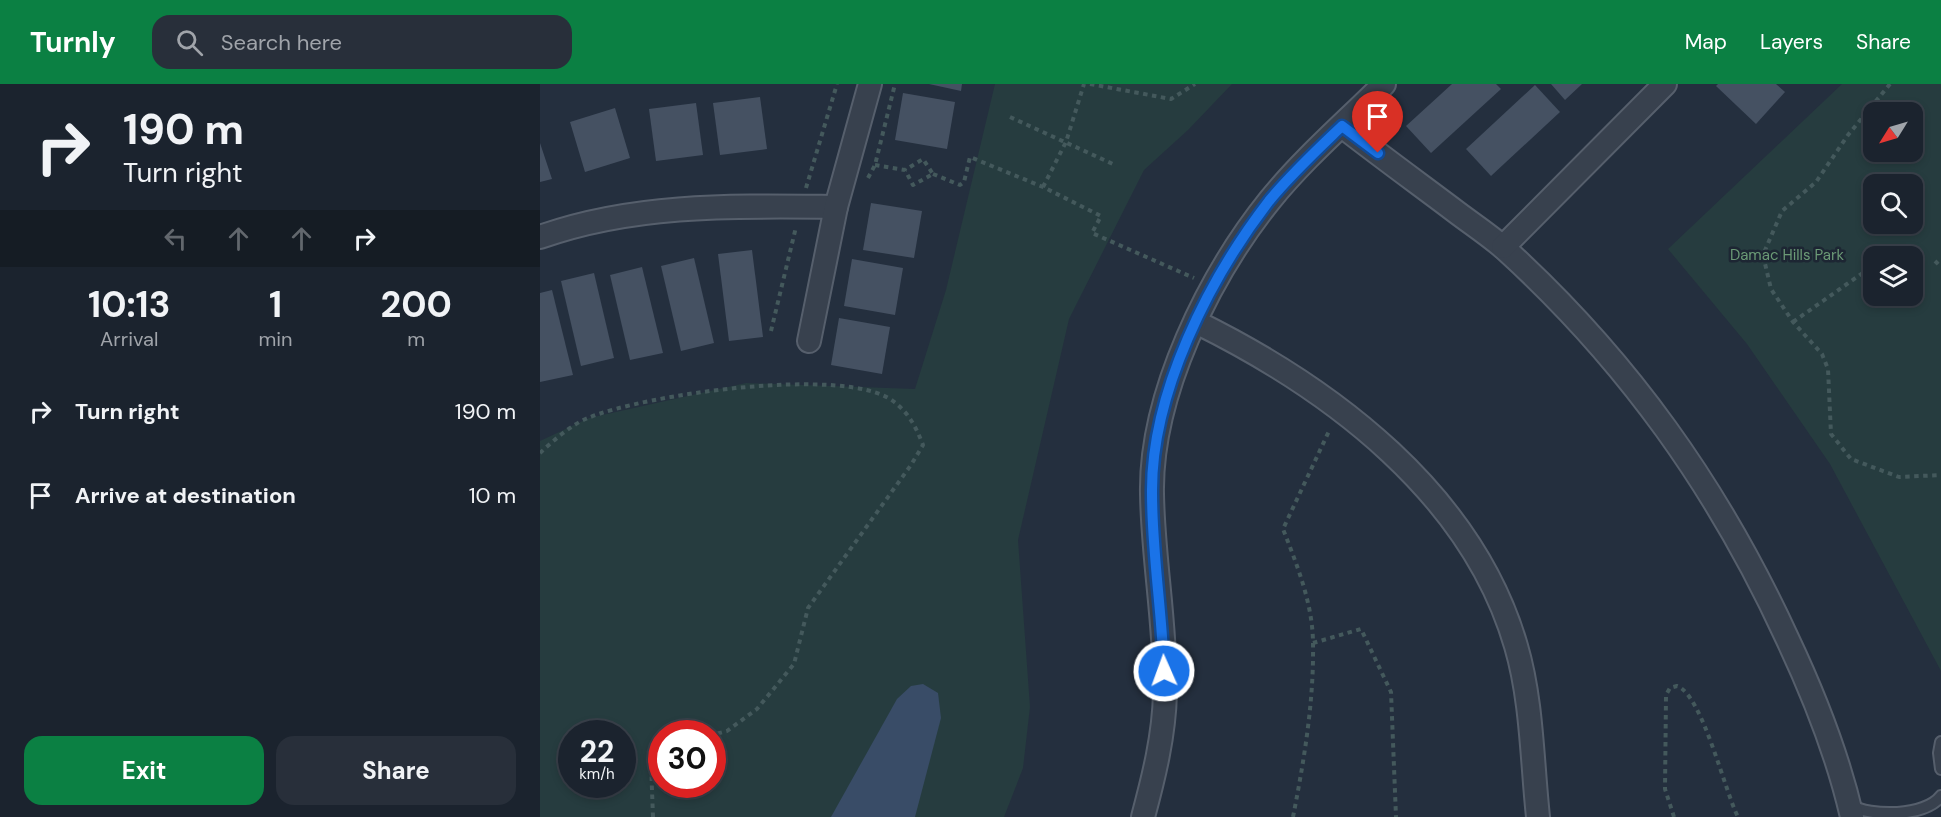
<!DOCTYPE html>
<html lang="en">
<head>
<meta charset="utf-8">
<style>
  :root { --surface:#1b232e; --page:#282f3a; --text:#f1f3f6; --muted:#a0a4aa; --line:#39404a; --accent:#0b8043 }
  body { margin:0; font-family:"DM Sans",sans-serif; background:var(--page); color:var(--text); height:100vh; display:flex; flex-direction:column; font-size:22px; white-space:nowrap }
  * { box-sizing:border-box; margin:0 }
  p { font-size:20px; color:var(--muted) }
  .icon { flex:none; width:33px; height:33px; fill:none; stroke:currentColor; stroke-width:2; stroke-linecap:round; stroke-linejoin:round }
  .map { position:relative; flex:1; overflow:hidden }
  .side { display:flex; flex-direction:column; background:var(--surface); width:540px }
  .side>* { flex:none }
  .guide { background:#1b232e; color:var(--text); overflow:hidden }
  .needle { width:39px; rotate:233deg }
  .buttons { position:absolute; left:1323px; top:18px; display:grid; gap:12px }
  .buttons a { display:grid; place-items:center; width:60px; height:60px; border-radius:12px; background:var(--surface); box-shadow:0 3px 9px #0003,0 0 0 2px var(--line); font-size:30px }
  .speed { position:absolute; left:18px; top:636px; display:flex; gap:12px; font-size:30px; font-weight:700; text-align:center }
  .speed>* { display:grid; place-content:center; width:78px; height:78px; border-radius:50%; background:var(--surface); box-shadow:0 3px 9px #0003,0 0 0 2px var(--line); line-height:1 }
  .speed small { font-size:15px; font-weight:400 }
  .speed .limit { border:9px solid #d22; background:#fff; color:#111 }
  .pin { position:absolute; display:grid; place-items:center; width:51px; height:51px; color:#fff; margin:-62px -26px; border-radius:50% 50% 50% 0; rotate:-45deg; box-shadow:0 0 6px #0007 }
  .pin .icon { rotate:45deg }
  .me { position:absolute; width:66px; margin:-33px; rotate:358deg; stroke-linejoin:round; filter:drop-shadow(0 0 4px #0008) }
  .turn { display:flex; align-items:center; gap:21px; height:126px; padding:0 24px; font-size:27px }
  .turn .icon { width:78px; height:78px; stroke-width:2.5 }
  .turn b { display:block; font-size:42px; line-height:51px }
  .lanes { display:flex; align-items:center; height:57px; padding:0 24px; background:#0003; justify-content:center; gap:30px; direction:ltr }
  .lanes .off { opacity:.35 }
  .eta { display:flex; justify-content:space-evenly; align-items:center; height:102px; text-align:center }
  .eta b { font-size:36px; font-weight:700; line-height:42px }
  .action { display:flex; gap:12px; margin-top:auto; padding:12px 24px }
  .action a { flex:1; height:69px; border-radius:18px; background:var(--accent); color:#fff; font-size:24px; font-weight:700; line-height:69px; text-align:center }
  .action a+a { background:var(--page); color:var(--text) }
  ul { padding:0; list-style:none }
  li { display:flex; align-items:center; gap:18px; height:84px; padding:0 24px }
  li div { flex:1 }
  li b { display:block; font-size:22px }
  li em { font-style:normal }
  header { display:flex; align-items:center; gap:36px; box-sizing:border-box; height:84px; padding:0 30px; background:var(--accent); color:#fff }
  header strong { font-size:28px }
  nav { display:flex; gap:33px; margin-inline-start:auto; font-size:21px }
  .search { width:420px; height:54px; background:var(--page); display:flex; align-items:center; gap:15px; box-sizing:border-box; padding:0 21px; border-radius:18px; color:var(--muted); font-size:22px }
  main { display:flex; flex:1; min-height:0 }
  .map>svg:first-child { display:block }
  .green { fill:#263c3f; fill-rule:evenodd }
  .water { fill:#394c67 }
  .building { fill:#455162 }
  .lines { fill:none; stroke-linecap:round; stroke-linejoin:round }
  .lane-casing { stroke:#565f6c; stroke-width:14 }
  .street-casing { stroke:#565f6c; stroke-width:26 }
  .path { stroke:#44595c; stroke-width:4; stroke-dasharray:4.5 4.5; stroke-linecap:butt }
  .lane { stroke:#38414e; stroke-width:10 }
  .street { stroke:#38414e; stroke-width:22 }
  .route-casing { stroke:#114b97; stroke-width:15 }
  .route { stroke:#1a73e8; stroke-width:10 }
  .labels { text-anchor:middle; dominant-baseline:central; stroke-width:5; stroke-linejoin:round; paint-order:stroke }
  .park-label { font-size:15px; fill:#6b9a76; stroke:#1d2633 }
</style>
</head>
<body>
<header>
<strong>Turnly</strong>
<div class="search"><svg class="icon" aria-label="search" viewBox="0 0 24 24"><circle cx="10" cy="10" r="6"/><path d="M15 15l6 6"/></svg>Search here</div>
<nav><a>Map</a><a>Layers</a><a>Share</a></nav>
</header>
<main>
<section class="side">
<div class="guide">
<div class="turn"><svg class="icon" aria-label="right" viewBox="0 0 24 24"><path d="M7 20v-9h11M14 6l5 5-5 5"/></svg><div><b>190 m</b>Turn right</div></div>
<div class="lanes"><svg class="icon off" aria-label="left" viewBox="0 0 24 24"><path d="M17 20v-9H6M10 6l-5 5 5 5"/></svg><svg class="icon off" aria-label="ahead" viewBox="0 0 24 24"><path d="M12 20V5M6 11l6-6 6 6"/></svg><svg class="icon off" aria-label="ahead" viewBox="0 0 24 24"><path d="M12 20V5M6 11l6-6 6 6"/></svg><svg class="icon" aria-label="right" viewBox="0 0 24 24"><path d="M7 20v-9h11M14 6l5 5-5 5"/></svg></div>
</div>
<div class="eta">
<div><b>10:13</b><p>Arrival</p></div>
<div><b>1</b><p>min</p></div>
<div><b>200</b><p>m</p></div>
</div>
<ul>
<li><svg class="icon" aria-label="right" viewBox="0 0 24 24"><path d="M7 20v-9h11M14 6l5 5-5 5"/></svg><div><b>Turn right</b></div><em>190 m</em></li>
<li><svg class="icon" aria-label="arrive" viewBox="0 0 24 24"><path d="M6 21V4h12l-3 4 3 4H6"/></svg><div><b>Arrive at destination</b></div><em>10 m</em></li>
</ul>
<div class="action"><a>Exit</a><a>Share</a></div>
</section>
<div class="map">
<svg width="1401" height="733" viewBox="0 0 1401 733">
  <rect width="100%" height="100%" fill="#242f3e"/>
  <g class="green">
    <path d="M455 0H692L648 46 604 86 529 235 478 456 490 623 483 684 464 733H0V357L49 334 206 299 375 305 406 206ZM32 650H82V700H32ZM122 650H172V700H122Z"/>
    <path d="M1302 0H1401V587L1290 380 1207 260 1128 165ZM1372 28V68H1334V28ZM1334 100H1372V140H1334ZM1334 172H1372V212H1334Z"/>
  </g>
  <polygon class="water" points="383,600 398,609 401,634 375,733 291,733 357,615 371,602"/>
  <g class="building">
    <polygon points="389,0 422,0 421,7"/>
    <polygon points="912,0 956,0 961,5 891,69 866,42"/>
    <polygon points="1011,0 1042,0 1025,16"/>
    <polygon points="1178,0 1236,0 1245,8 1216,40 1176,2"/>
    <polygon points="995,1 1020,28 951,92 926,65"/>
    <polygon points="363,9 415,18 407,65 355,56"/>
    <polygon points="220,13 227,65 180,71 173,19"/>
    <polygon points="156,19 163,71 116,77 109,25"/>
    <polygon points="75,24 90,74 45,88 30,38"/>
    <polygon points="0,59 12,95 0,98"/>
    <polygon points="331,119 382,127 374,174 323,166"/>
    <polygon points="212,166 223,253 189,257 178,170"/>
    <polygon points="154,174 174,259 141,267 121,182"/>
    <polygon points="312,175 363,184 355,231 304,222"/>
    <polygon points="102,183 123,269 90,276 70,191"/>
    <polygon points="54,189 74,274 41,282 21,197"/>
    <polygon points="12,206 33,291 0,298 0,209"/>
    <polygon points="299,234 350,243 342,290 291,281"/>
  </g>
  <g class="lines">
    <g class="lane-casing">
      <g id="lane">
        <polyline points="1401,658 1399,669 1401,685"/>
        <path d="M1310 721C1331 733 1385 733 1401 712"/>
      </g>
    </g>
    <g class="street-casing">
      <g id="street">
        <path d="M802 42C838 70 875 97 911 124 929 138 948 150 965 165 1088 277 1178 404 1247 554 1274 611 1298 672 1312 733"/>
        <path d="M0 153C95 119 197 122 296 123"/>
        <polyline points="963,163 1125,0"/>
        <path d="M656 238C792 305 932 410 976 562 992 616 992 677 998 733"/>
        <polyline points="269,257 296,123 330,0"/>
        <path d="M603 733C614 692 624 652 625 609 626 542 613 476 612 410 610 311 669 192 730 116 764 74 806 38 844 0"/>
      </g>
    </g>
    <g class="path">
      <polyline points="550,0 631,15 655,0"/>
      <polyline points="1350,0 1308,51 1276,98 1242,127 1223,171 1231,205 1253,238 1282,270 1288,285 1291,350 1311,375 1359,393 1401,391"/>
      <polyline points="470,33 575,81"/>
      <polyline points="335,81 365,86 373,101 393,90 383,75 365,86"/>
      <polyline points="393,90 420,101 424,98 430,73 503,103 561,132 552,149 654,194"/>
      <polyline points="328,94 335,81 355,0"/>
      <polyline points="503,103 526,58 544,0"/>
      <polyline points="266,104 297,0"/>
      <polyline points="1395,177 1401,183"/>
      <polyline points="1253,238 1334,181"/>
      <polyline points="231,247 256,143"/>
      <path d="M0 369C13 357 32 340 48 334 102 311 305 281 353 317 369 329 376 343 383 361L371 381 268 524 254 580 217 625 187 647 172 651"/>
      <polyline points="773,559 821,545 851,608 856,733"/>
      <polyline points="113,733 111,679 122,669"/>
      <path d="M753 733C764 677 774 617 773 560 773 520 757 481 743 445L790 345"/>
      <path d="M1134 733 1125 705 1126 611 1130 604 1137 602C1162 610 1185 708 1198 733"/>
    </g>
    <use href="#lane" class="lane"/>
    <use href="#street" class="street"/>
  </g>
  <g class="lines">
    <g class="route-casing">
      <path id="route" d="M624 587C622 527 612 469 612 409 611 309 669 195 729 117 751 90 777 66 802 42L838 69"/>
    </g>
    <use href="#route" class="route"/>
  </g>
  <g class="labels">
    <g class="park-label">
      <text x="1247" y="171">Damac Hills Park</text>
    </g>
  </g>
</svg>
<div class="buttons">
<a><svg class="needle" viewBox="-14 -14 28 28"><path d="M0-13l5 13h-10z" fill="#e53935"/><path d="M0 13l5-13h-10z" fill="#a0a4aa"/></svg></a>
<a><svg class="icon" aria-label="search" viewBox="0 0 24 24"><circle cx="10" cy="10" r="6"/><path d="M15 15l6 6"/></svg></a>
<a><svg class="icon" aria-label="layers" viewBox="0 0 24 24"><path d="M12 4l9 5-9 5-9-5zM3 14l9 5 9-5"/></svg></a>
</div>
<div class="speed"><div>22<small>km/h</small></div><div class="limit">30</div></div>
<div class="pin" style="left:838px;top:69px;background:#d93025"><svg class="icon" aria-label="arrive" viewBox="0 0 24 24"><path d="M6 21V4h12l-3 4 3 4H6"/></svg></div>
<svg class="me" style="left:624px;top:587px" viewBox="-20 -20 40 40"><circle r="17" fill="#1a73e8" stroke="#fff" stroke-width="3"/><path d="M0-11L8 9 0 5-8 9z" fill="#fff"/></svg>
</div>
</main>
</body>
</html>
